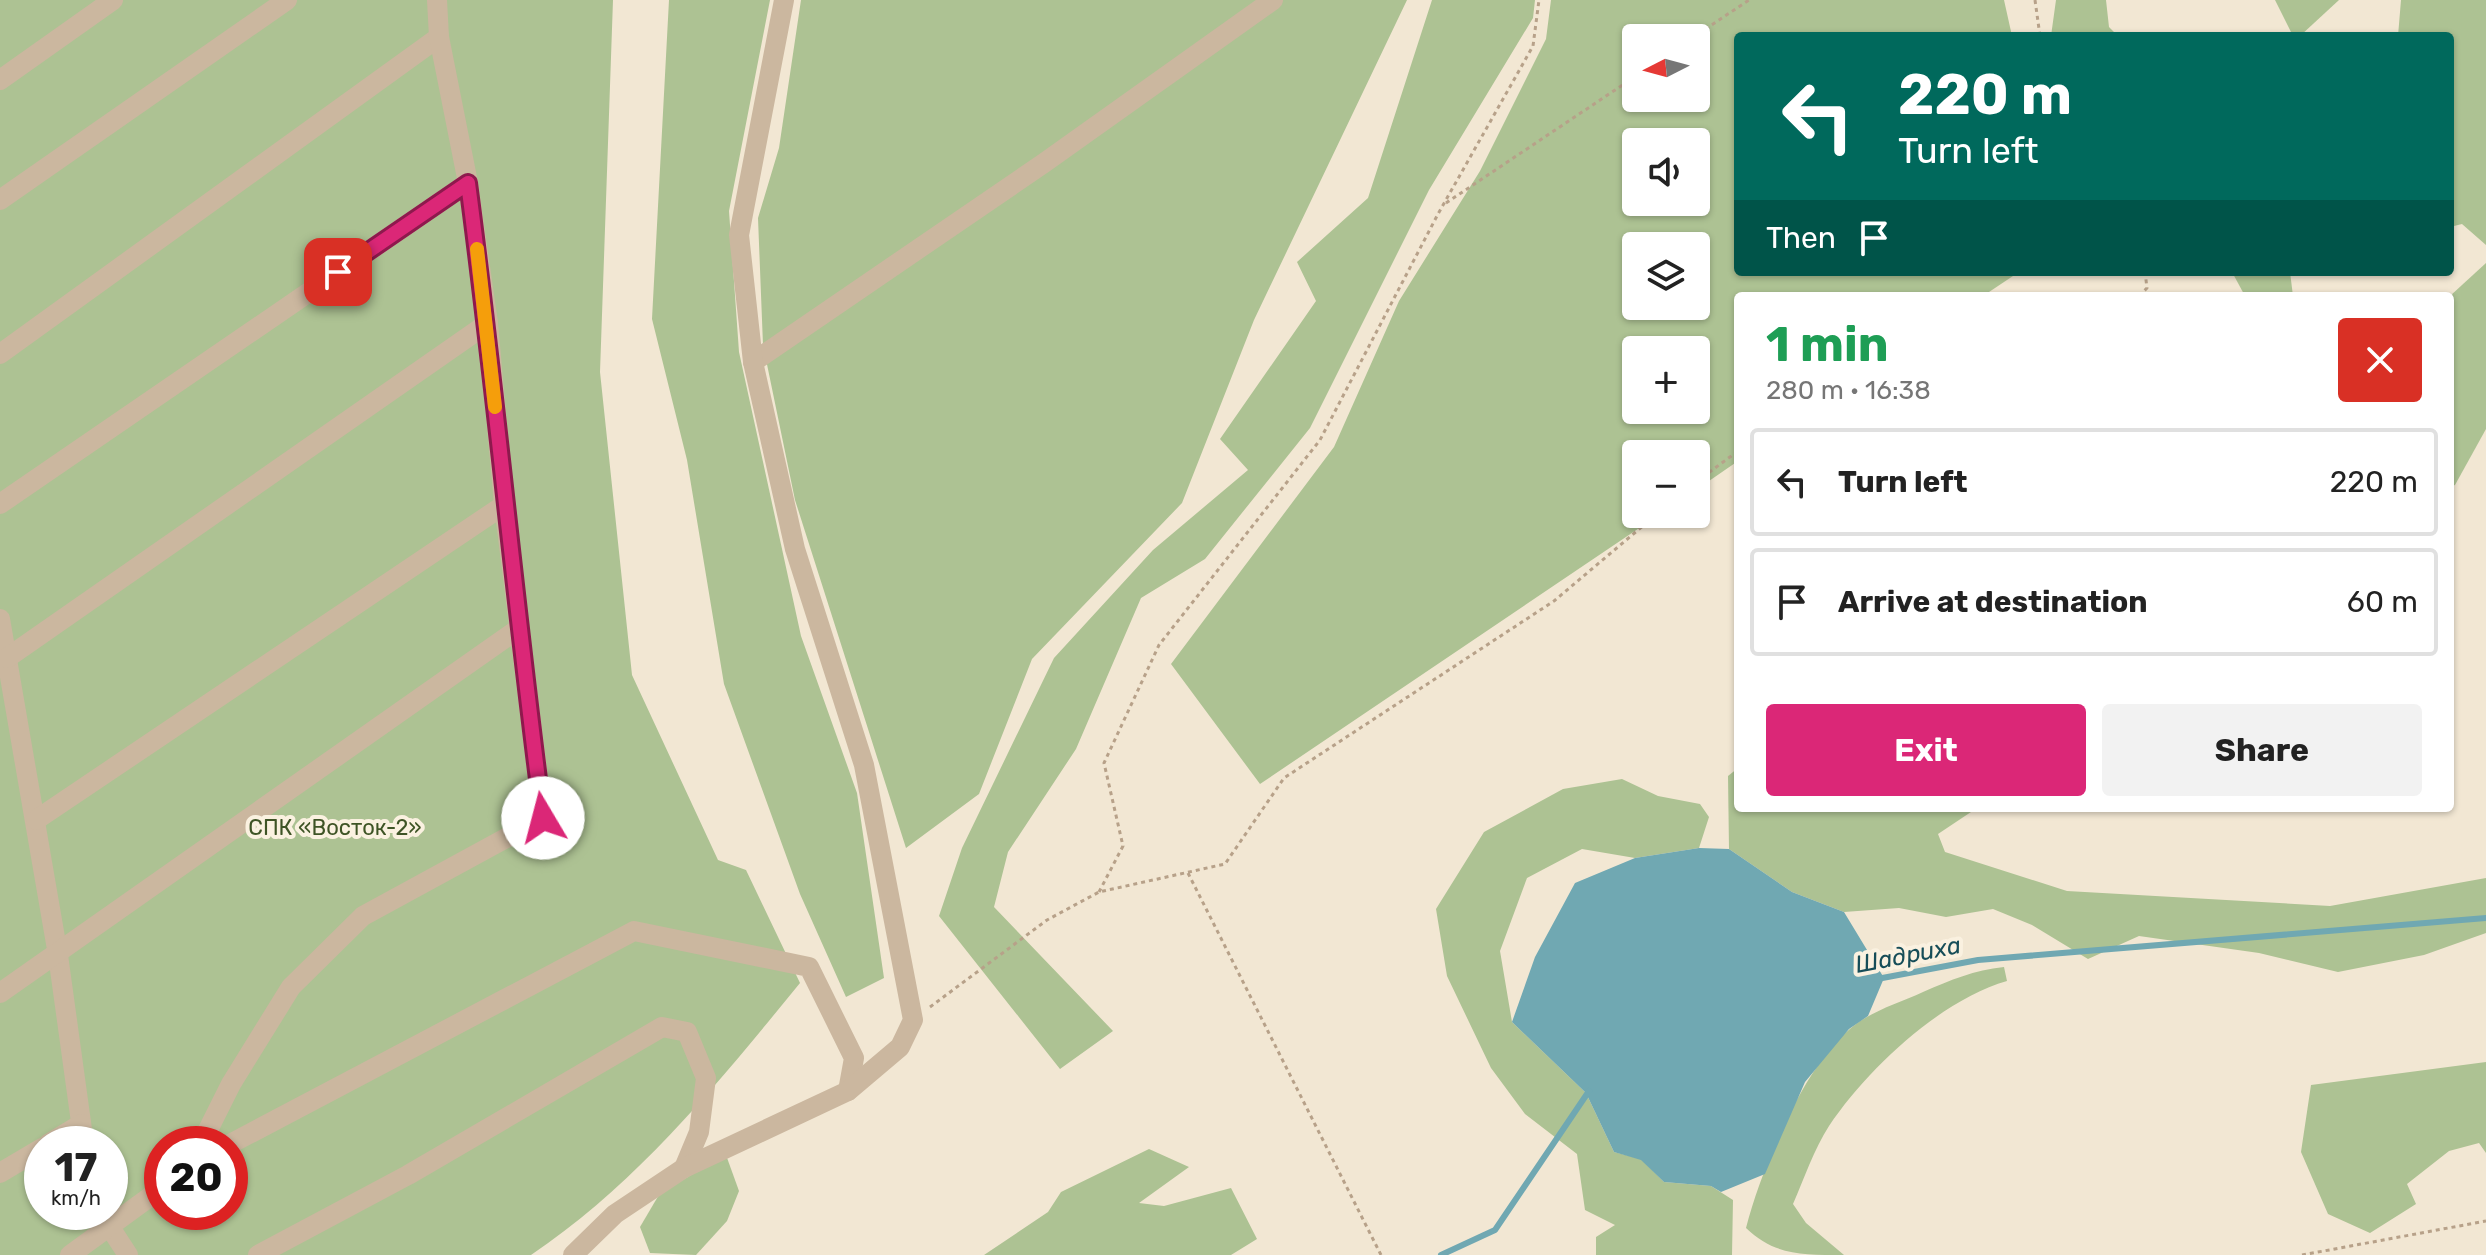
<!DOCTYPE html>
<html lang="en">
<head>
<meta charset="utf-8">
<style>
  :root { --surface:#fff; --page:#f2f2f2; --text:#222; --muted:#767676; --line:#e0e0e0; --accent:#db2777 }
  body { margin:0; font-family:Rubik,sans-serif; background:var(--page); color:var(--text); height:100vh; display:flex; flex-direction:column; font-size:30px; white-space:nowrap }
  * { box-sizing:border-box; margin:0 }
  p { font-size:26px; color:var(--muted) }
  .icon { flex:none; width:44px; height:44px; fill:none; stroke:currentColor; stroke-width:2; stroke-linecap:round; stroke-linejoin:round }
  .map { position:relative; flex:1; overflow:hidden }
  .side { position:absolute; left:1734px; top:292px; width:720px; height:520px; display:flex; flex-direction:column; background:var(--surface); border-radius:8px; box-shadow:0 2px 6px #0004 }
  .side>* { flex:none }
  .banner { position:absolute; left:1734px; top:32px; width:720px; height:244px; border-radius:8px; box-shadow:0 2px 6px #0004; background:#00695c; color:#fff; overflow:hidden }
  .needle { width:52px; rotate:264deg }
  .controls { position:absolute; left:1622px; top:24px; display:grid; gap:16px }
  .controls a { display:grid; place-items:center; width:88px; height:88px; border-radius:8px; background:var(--surface); box-shadow:0 2px 6px #0004; font-size:40px }
  .speed { position:absolute; left:24px; top:1126px; display:flex; gap:16px; font-size:40px; font-weight:700; text-align:center }
  .speed>* { display:grid; place-content:center; width:104px; height:104px; border-radius:50%; background:var(--surface); box-shadow:0 2px 6px #0004; line-height:1 }
  .speed small { font-size:20px; font-weight:400 }
  .speed .limit { border:12px solid #d22; background:#fff; color:#111 }
  .pin { position:absolute; display:grid; place-items:center; width:68px; height:68px; color:#fff; margin:-34px; border-radius:16px; box-shadow:0 4px 12px #0006 }
  .me { position:absolute; width:88px; margin:-44px; rotate:352deg; stroke-linejoin:round; filter:drop-shadow(0 0 6px #0008) }
  .turn { display:flex; align-items:center; gap:28px; height:168px; padding:0 32px; font-size:36px }
  .turn .icon { width:104px; height:104px; stroke-width:2.5 }
  .turn b { display:block; font-size:56px; line-height:68px }
  .then { display:flex; align-items:center; height:76px; padding:0 32px; background:#0003; gap:16px; font-size:30px }
  .round { display:grid; place-items:center; flex:none; width:84px; height:84px; border-radius:8px; background:var(--page) }
  .summary { display:flex; align-items:center; justify-content:space-between; height:136px; padding:0 32px }
  h1 { font-size:48px; font-weight:700; line-height:60px; color:#1e9e55 }
  .button { display:flex; gap:16px; margin-top:auto; padding:16px 32px }
  .button a { flex:1; height:92px; border-radius:8px; background:var(--accent); color:#fff; font-size:32px; font-weight:700; line-height:92px; text-align:center }
  .button a+a { background:var(--page); color:var(--text) }
  ul { padding:0; list-style:none }
  li { display:flex; align-items:center; gap:24px; height:108px; margin:0 16px 12px; padding:0 16px; border:4px solid var(--line); border-radius:8px }
  li div { flex:1 }
  li b { display:block; font-size:30px }
  li em { font-style:normal }
  .map>svg:first-child { display:block }
  .green { fill:#adc293; fill-rule:evenodd }
  .water { fill:#70a8b2 }
  .lines { fill:none; stroke-linecap:round; stroke-linejoin:round }
  .stream { stroke:#70a8b2; stroke-width:6 }
  .path { stroke:#b7a189; stroke-width:3; stroke-dasharray:4 4; stroke-linecap:butt }
  .minor { stroke:#cbb79f; stroke-width:20 }
  .route-casing { stroke:#8e194d; stroke-width:20 }
  .route { stroke:#db2777; stroke-width:14 }
  .slow { stroke:#f59e0b; stroke-width:14 }
  .labels { text-anchor:middle; dominant-baseline:central; stroke-width:8; stroke-linejoin:round; paint-order:stroke }
  .park-label { font-size:22px; fill:#3e5425; stroke:#faf1e0 }
  .water-label { font-size:24px; font-style:italic; fill:#164d58; stroke:#faf1e0 }
</style>
</head>
<body>
<div class="map">
<svg width="2486" height="1255" viewBox="0 0 2486 1255">
  <rect width="100%" height="100%" fill="#f2e7d3"/>
  <g class="green">
    <path d="M0 0H613L600 372 632 675 718 860 746 870 800 983C719 1082 638 1183 531 1255H0ZM42 1144H110V1212H42ZM162 1144H230V1212H162Z"/>
    <polygon points="669,0 770,0 729,211 739,352 801,636 857,793 884,978 846,997 800,894 724,684 687,460 652,319"/>
    <polygon points="801,0 1407,0 1254,320 1182,503 1032,659 979,794 906,848 795,500 763,345 758,218 779,148"/>
    <polygon points="1432,0 1535,0 1533,18 1429,190 1310,428 1205,559 1141,598 1076,749 1008,852 994,907 1113,1031 1060,1069 939,916 962,848 1054,658 1153,550 1248,470 1220,439 1316,301 1297,262 1368,198"/>
    <path d="M1551 0H2004L2012 36H1738V272H2019L1983 296H1738V461L1696 490V454H1636V514H1660L1260 784 1171 664 1334 447 1399 301 1480 171 1546 39ZM1636 38H1696V98H1636ZM1696 142V202H1636V142ZM1696 246V306H1636V246ZM1636 350H1696V410H1636Z"/>
    <polygon points="2056,0 2106,0 2109,27 2118,36 2051,36"/>
    <polygon points="2275,0 2339,0 2300,36 2293,36"/>
    <polygon points="2401,0 2486,0 2486,245 2462,224 2450,227 2450,36 2398,36"/>
    <polygon points="2486,263 2486,429 2455,485 2450,487 2450,296"/>
    <polygon points="2232,272 2290,272 2293,296 2245,296"/>
    <polygon points="1738,768 1738,808 1977,808 1938,834 1945,852 2067,891 2330,906 2486,878 2486,933 2424,955 2338,972 2259,953 2139,936 2088,959 2032,925 1993,909 1946,917 1899,908 1844,912 1792,892 1729,849 1728,776"/>
    <polygon points="1622,779 1658,796 1700,804 1709,817 1699,848 1635,858 1582,849 1527,878 1500,951 1512,1022 1586,1093 1614,1152 1641,1159 1664,1182 1711,1186 1733,1200 1732,1255 1596,1255 1596,1237 1615,1225 1585,1210 1577,1154 1525,1114 1491,1068 1447,976 1436,909 1484,832 1563,789"/>
    <path d="M2004 967 2007 981C1941 1000 1868 1068 1829 1126 1814 1149 1804 1179 1793 1204L1806 1223 1844 1255C1801 1255 1774 1255 1746 1228 1761 1169 1804 1066 1851 1028 1871 1011 1899 1003 1923 992 1951 980 1974 970 2004 967Z"/>
    <polygon points="2486,1062 2486,1153 2479,1143 2449,1151 2407,1184 2416,1204 2370,1233 2328,1214 2301,1152 2311,1085"/>
    <polygon points="1149,1149 1189,1167 1139,1203 1164,1206 1231,1188 1257,1239 1231,1255 984,1255 1048,1212 1061,1192"/>
    <polygon points="726,1155 739,1191 727,1221 696,1255 650,1253 640,1227 660,1193"/>
  </g>
  <polygon class="water" points="1699,848 1729,849 1792,892 1844,912 1884,978 1868,1016 1849,1029 1805,1082 1765,1174 1721,1192 1711,1186 1664,1182 1641,1160 1614,1152 1586,1093 1512,1022 1535,957 1575,883 1635,858"/>
  <g class="lines">
    <g class="stream">
      <polyline points="1877,979 1978,960 2486,918"/>
      <polyline points="1441,1255 1495,1230 1589,1091"/>
    </g>
    <g class="path">
      <polyline points="2035,0 2040,36"/>
      <polyline points="1692,38 1749,0"/>
      <polyline points="1446,203 1636,76"/>
      <polyline points="2139,296 2147,288 2145,272"/>
      <polyline points="1696,482 1738,451"/>
      <polyline points="1188,873 1381,1255"/>
      <polyline points="1099,892 1123,846 1104,763 1159,645 1320,440 1438,214 1533,46 1539,0"/>
      <polyline points="930,1007 1047,920 1099,892 1225,864 1284,778 1554,601 1657,514"/>
      <polyline points="2302,1255 2486,1221"/>
    </g>
    <g class="minor">
      <polyline points="0,80 113,0"/>
      <polyline points="0,200 287,0"/>
      <polyline points="0,354 439,37"/>
      <polyline points="753,362 1044,163 1273,0"/>
      <polyline points="0,504 468,183"/>
      <polyline points="0,619 58,955 84,1144"/>
      <polyline points="7,658 488,323"/>
      <polyline points="36,820 504,505"/>
      <polyline points="0,993 518,629"/>
      <polyline points="48,1144 81,1124"/>
      <polyline points="201,1144 231,1084 291,987 363,916 543,818 504,505 488,323 468,183 439,37 437,0"/>
      <polyline points="230,1144 634,931 809,967 854,1058 848,1091"/>
      <polyline points="0,1173 42,1148"/>
      <polyline points="100,1212 128,1255"/>
      <polyline points="70,1255 162,1188"/>
      <polyline points="258,1255 408,1175 662,1027 687,1032 706,1078 699,1132 684,1168"/>
      <polyline points="573,1255 615,1214 684,1168 848,1091 900,1047 913,1020 864,765 795,549 753,362 739,235 784,0"/>
    </g>
  </g>
  <g class="lines">
    <g class="route-casing">
      <path id="route" d="M338 272 468 183C496 394 515 606 543 818"/>
    </g>
    <use href="#route" class="route"/>
    <polyline class="slow" points="477,249 495,407"/>
  </g>
  <g class="labels">
    <g class="park-label">
      <text x="335" y="827">СПК «Восток-2»</text>
    </g>
    <g class="water-label">
      <text transform="translate(1908 955) rotate(-11)">Шадриха</text>
    </g>
  </g>
</svg>
<div class="controls">
<a><svg class="needle" viewBox="-14 -14 28 28"><path d="M0-13l5 13h-10z" fill="#e53935"/><path d="M0 13l5-13h-10z" fill="#767676"/></svg></a>
<a><svg class="icon" aria-label="sound" viewBox="0 0 24 24"><path d="M4 9h4l5-4v14l-5-4H4zM17 9q2 3 0 6"/></svg></a>
<a><svg class="icon" aria-label="layers" viewBox="0 0 24 24"><path d="M12 4l9 5-9 5-9-5zM3 14l9 5 9-5"/></svg></a>
<a>+</a>
<a>−</a>
</div>
<div class="speed"><div>17<small>km/h</small></div><div class="limit">20</div></div>
<div class="pin" style="left:338px;top:272px;background:#d93025"><svg class="icon" aria-label="arrive" viewBox="0 0 24 24"><path d="M6 21V4h12l-3 4 3 4H6"/></svg></div>
<svg class="me" style="left:543px;top:818px" viewBox="-20 -20 40 40"><circle r="19" fill="#fff"/><path d="M0-13L10 11 0 6-10 11z" fill="#db2777"/></svg>
<div class="banner">
<div class="turn"><svg class="icon" aria-label="left" viewBox="0 0 24 24"><path d="M17 20v-9H6M10 6l-5 5 5 5"/></svg><div><b>220 m</b>Turn left</div></div>
<div class="then">Then<svg class="icon" aria-label="arrive" viewBox="0 0 24 24"><path d="M6 21V4h12l-3 4 3 4H6"/></svg></div>
</div>
<section class="side">
<div class="summary"><div><h1>1 min</h1><p>280 m · 16:38</p></div><a class="round" style="background:#d93025;color:#fff"><svg class="icon" aria-label="close" viewBox="0 0 24 24"><path d="M6 6l12 12M18 6L6 18"/></svg></a></div>
<ul>
<li><svg class="icon" aria-label="left" viewBox="0 0 24 24"><path d="M17 20v-9H6M10 6l-5 5 5 5"/></svg><div><b>Turn left</b></div><em>220 m</em></li>
<li><svg class="icon" aria-label="arrive" viewBox="0 0 24 24"><path d="M6 21V4h12l-3 4 3 4H6"/></svg><div><b>Arrive at destination</b></div><em>60 m</em></li>
</ul>
<div class="button"><a>Exit</a><a>Share</a></div>
</section>
</div>
</body>
</html>
